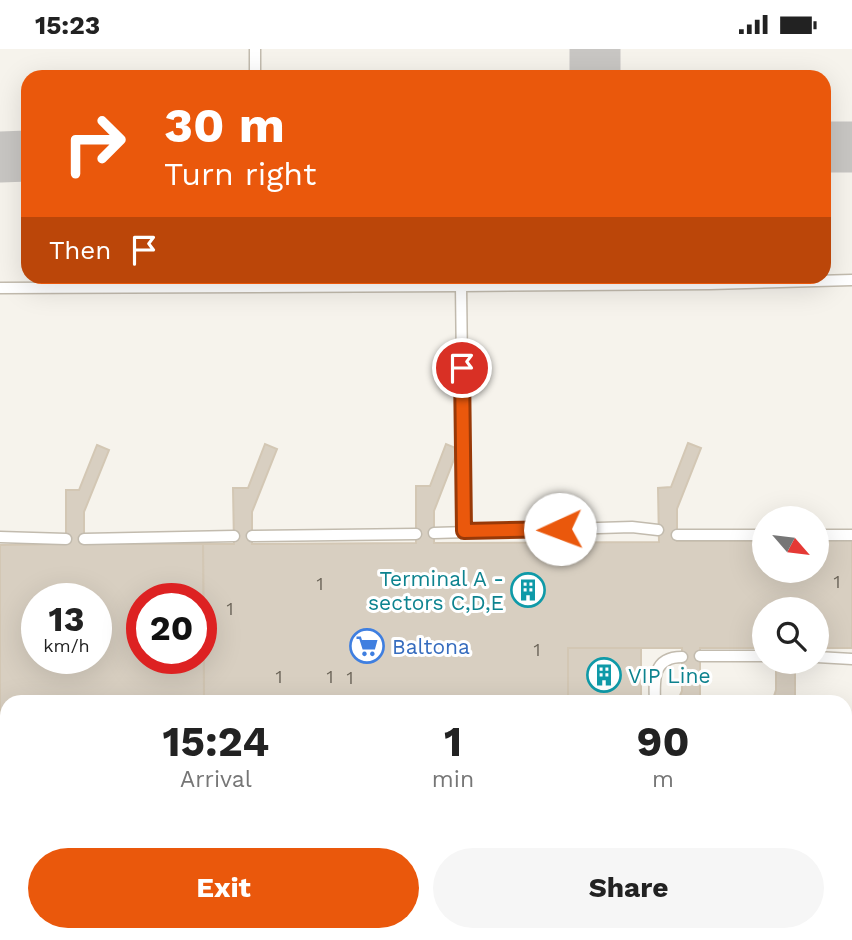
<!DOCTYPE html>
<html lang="en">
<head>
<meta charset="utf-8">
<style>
  :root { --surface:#fff; --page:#f6f6f6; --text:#222; --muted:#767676; --accent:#ea580c }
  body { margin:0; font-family:"Work Sans",sans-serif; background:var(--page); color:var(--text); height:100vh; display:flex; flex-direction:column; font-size:26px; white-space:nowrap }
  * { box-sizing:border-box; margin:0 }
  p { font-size:23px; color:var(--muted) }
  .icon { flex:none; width:38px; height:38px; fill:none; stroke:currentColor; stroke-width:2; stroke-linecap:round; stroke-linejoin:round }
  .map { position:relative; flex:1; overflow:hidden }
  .side { position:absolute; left:0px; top:646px; width:852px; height:247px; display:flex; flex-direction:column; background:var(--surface); border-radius:21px 21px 0 0; box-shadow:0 7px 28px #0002 }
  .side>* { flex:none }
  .guide { position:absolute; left:21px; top:21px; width:810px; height:214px; border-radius:21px; box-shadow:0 7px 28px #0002; background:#ea580c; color:#fff; overflow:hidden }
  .needle { width:46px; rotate:118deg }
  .buttons { position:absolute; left:752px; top:457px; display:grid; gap:14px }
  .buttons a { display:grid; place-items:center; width:77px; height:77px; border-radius:50%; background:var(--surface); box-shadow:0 7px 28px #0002; font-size:35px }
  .speed { position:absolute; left:21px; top:534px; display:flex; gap:14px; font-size:35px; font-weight:700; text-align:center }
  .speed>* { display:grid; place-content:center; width:91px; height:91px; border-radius:50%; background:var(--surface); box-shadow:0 7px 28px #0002; line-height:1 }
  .speed small { font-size:18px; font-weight:400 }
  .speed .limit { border:10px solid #d22; background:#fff; color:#111 }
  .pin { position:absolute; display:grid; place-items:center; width:60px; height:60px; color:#fff; margin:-30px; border:4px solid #fff; border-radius:50%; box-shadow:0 2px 7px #0007 }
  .me { position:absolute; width:77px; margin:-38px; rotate:268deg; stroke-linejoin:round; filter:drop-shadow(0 0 5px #0008) }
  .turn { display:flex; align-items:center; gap:24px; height:147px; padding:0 28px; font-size:32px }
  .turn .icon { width:91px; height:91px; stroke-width:2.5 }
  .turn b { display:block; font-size:49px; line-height:60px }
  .then { display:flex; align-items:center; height:66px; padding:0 28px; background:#0003; gap:14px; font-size:26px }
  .eta { display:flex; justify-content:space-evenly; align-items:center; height:119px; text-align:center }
  .eta b { font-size:42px; font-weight:700; line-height:49px }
  .action { display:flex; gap:14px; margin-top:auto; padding:14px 28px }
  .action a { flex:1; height:80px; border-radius:42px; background:var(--accent); color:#fff; font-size:28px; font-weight:700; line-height:80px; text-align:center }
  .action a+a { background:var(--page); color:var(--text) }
  .status { display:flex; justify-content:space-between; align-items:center; height:49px; padding:0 35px; background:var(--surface); direction:ltr }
  .status svg { height:19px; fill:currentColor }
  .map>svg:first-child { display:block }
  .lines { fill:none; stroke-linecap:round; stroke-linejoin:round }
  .taxiway { stroke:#c8c6c3; stroke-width:51 }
  .building { fill:#d8cfc1; stroke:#d3c7b4; stroke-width:2; fill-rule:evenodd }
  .service-casing { stroke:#c2bbae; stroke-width:13 }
  .path { stroke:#c4b79f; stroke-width:3.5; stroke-dasharray:3.5 3.5; stroke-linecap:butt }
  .service { stroke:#fff; stroke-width:10 }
  .route-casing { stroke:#983908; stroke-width:18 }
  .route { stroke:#ea580c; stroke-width:12 }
  .labels { text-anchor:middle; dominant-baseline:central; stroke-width:6; stroke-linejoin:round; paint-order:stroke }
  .number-label { font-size:18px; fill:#6e675b }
  .culture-label { font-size:21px; fill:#0d838f; stroke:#fff; text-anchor:end }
  .shop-label { font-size:21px; fill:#366cbe; stroke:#fff; text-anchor:start }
</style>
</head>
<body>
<div class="status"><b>15:23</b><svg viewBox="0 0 49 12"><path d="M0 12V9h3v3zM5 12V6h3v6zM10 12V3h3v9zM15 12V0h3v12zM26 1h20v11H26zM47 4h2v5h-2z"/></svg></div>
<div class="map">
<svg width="852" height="891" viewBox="0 0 852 891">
  <rect width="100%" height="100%" fill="#f6f3ec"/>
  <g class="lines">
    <g class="taxiway">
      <polyline points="595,28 595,0"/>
      <polyline points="824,98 852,98"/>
      <polyline points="0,108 28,107"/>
    </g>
  </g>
  <g class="building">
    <polygon points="688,394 701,399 677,460 677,492 765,492 765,522 817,522 817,492 852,491 852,599 817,599 817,560 765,560 765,599 700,599 700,653 677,653 682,642 682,599 568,599 568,653 204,653 203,495 234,495 233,439 248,439 265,395 277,400 252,463 252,495 416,494 416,437 430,437 446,395 458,400 434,462 434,494 659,493 658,439 671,438"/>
    <path d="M97 396 109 401 84 463V495H203L204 653H7V880L0 873V496L66 495V441H79ZM37 550H96V609H37ZM142 550H201V609H142Z"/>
    <rect x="568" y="599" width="73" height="54"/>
    <polygon points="776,612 795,612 795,653 772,653 776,641"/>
    <polygon points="12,886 204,886 204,891 18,891"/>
    <rect x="204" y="886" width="365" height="5"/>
  </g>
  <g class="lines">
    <g class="service-casing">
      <g id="service">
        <polyline points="255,0 255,28"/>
        <polyline points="0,239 461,237"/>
        <polyline points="464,482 461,237 710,235 852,231"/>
        <polyline points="434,484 632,478 658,481"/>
        <polyline points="677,486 765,486"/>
        <polyline points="817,486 852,486"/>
        <polyline points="252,487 416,485"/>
        <polyline points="0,488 66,490"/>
        <polyline points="84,490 234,487"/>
        <polyline points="700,607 765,607"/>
        <polyline points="817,608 852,610"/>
        <path d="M655 653C654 630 653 608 682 608"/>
        <polyline points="696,886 709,888 852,888"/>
      </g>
    </g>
    <g class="path">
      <polyline points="0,710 7,717"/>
      <polyline points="0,849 7,856"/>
      <polyline points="201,891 202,886"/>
    </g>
    <use href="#service" class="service"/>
  </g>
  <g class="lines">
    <g class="route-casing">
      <polyline id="route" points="462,319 464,482 560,480"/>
    </g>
    <use href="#route" class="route"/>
  </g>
  <defs>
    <g id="building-ring" transform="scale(1.75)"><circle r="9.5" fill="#fff" stroke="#0f9aa8" stroke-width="1.5"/><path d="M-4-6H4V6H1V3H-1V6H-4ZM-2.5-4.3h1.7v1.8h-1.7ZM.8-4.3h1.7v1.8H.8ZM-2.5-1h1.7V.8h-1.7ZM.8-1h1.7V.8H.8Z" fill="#0f9aa8"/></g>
    <g id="supermarket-ring" transform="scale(1.75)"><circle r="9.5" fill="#fff" stroke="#3f7fe0" stroke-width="1.5"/><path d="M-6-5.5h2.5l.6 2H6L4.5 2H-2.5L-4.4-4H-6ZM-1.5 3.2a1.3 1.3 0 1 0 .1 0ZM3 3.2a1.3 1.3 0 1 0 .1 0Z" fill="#3f7fe0"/></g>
  </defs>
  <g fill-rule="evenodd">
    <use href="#building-ring" x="528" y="541"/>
    <use href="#supermarket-ring" x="367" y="597"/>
    <use href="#building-ring" x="604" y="626"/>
  </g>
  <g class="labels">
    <g class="number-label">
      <text x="837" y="532">1</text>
      <text x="320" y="534">1</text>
      <text x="230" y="559">1</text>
      <text x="537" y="600">1</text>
      <text x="279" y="627">1</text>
      <text x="330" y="627">1</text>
      <text x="350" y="628">1</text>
    </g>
    <g class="culture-label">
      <text x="504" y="529">Terminal A -<tspan x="504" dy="24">sectors C,D,E</tspan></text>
      <text x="628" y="626" text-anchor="start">VIP Line</text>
    </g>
    <g class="shop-label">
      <text x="392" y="597">Baltona</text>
    </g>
  </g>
</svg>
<div class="buttons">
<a><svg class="needle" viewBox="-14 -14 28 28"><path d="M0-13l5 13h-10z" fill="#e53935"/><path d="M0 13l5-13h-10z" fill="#767676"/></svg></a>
<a><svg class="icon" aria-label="search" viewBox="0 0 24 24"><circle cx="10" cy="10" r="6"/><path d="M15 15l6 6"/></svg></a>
</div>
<div class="speed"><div>13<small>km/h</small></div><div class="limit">20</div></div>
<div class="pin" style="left:462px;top:319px;background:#d93025"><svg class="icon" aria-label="arrive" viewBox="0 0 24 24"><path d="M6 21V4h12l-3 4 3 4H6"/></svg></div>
<svg class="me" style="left:560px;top:480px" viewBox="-20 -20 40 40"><circle r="19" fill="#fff"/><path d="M0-13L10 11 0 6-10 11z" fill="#ea580c"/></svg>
<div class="guide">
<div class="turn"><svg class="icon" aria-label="right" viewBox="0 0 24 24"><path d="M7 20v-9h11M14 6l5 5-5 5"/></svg><div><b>30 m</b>Turn right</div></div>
<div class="then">Then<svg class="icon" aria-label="arrive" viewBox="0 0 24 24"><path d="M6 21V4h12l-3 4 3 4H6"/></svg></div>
</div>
<section class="side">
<div class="eta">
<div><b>15:24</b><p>Arrival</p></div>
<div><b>1</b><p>min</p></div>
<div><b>90</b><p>m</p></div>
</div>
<div class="action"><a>Exit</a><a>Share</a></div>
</section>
</div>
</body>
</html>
